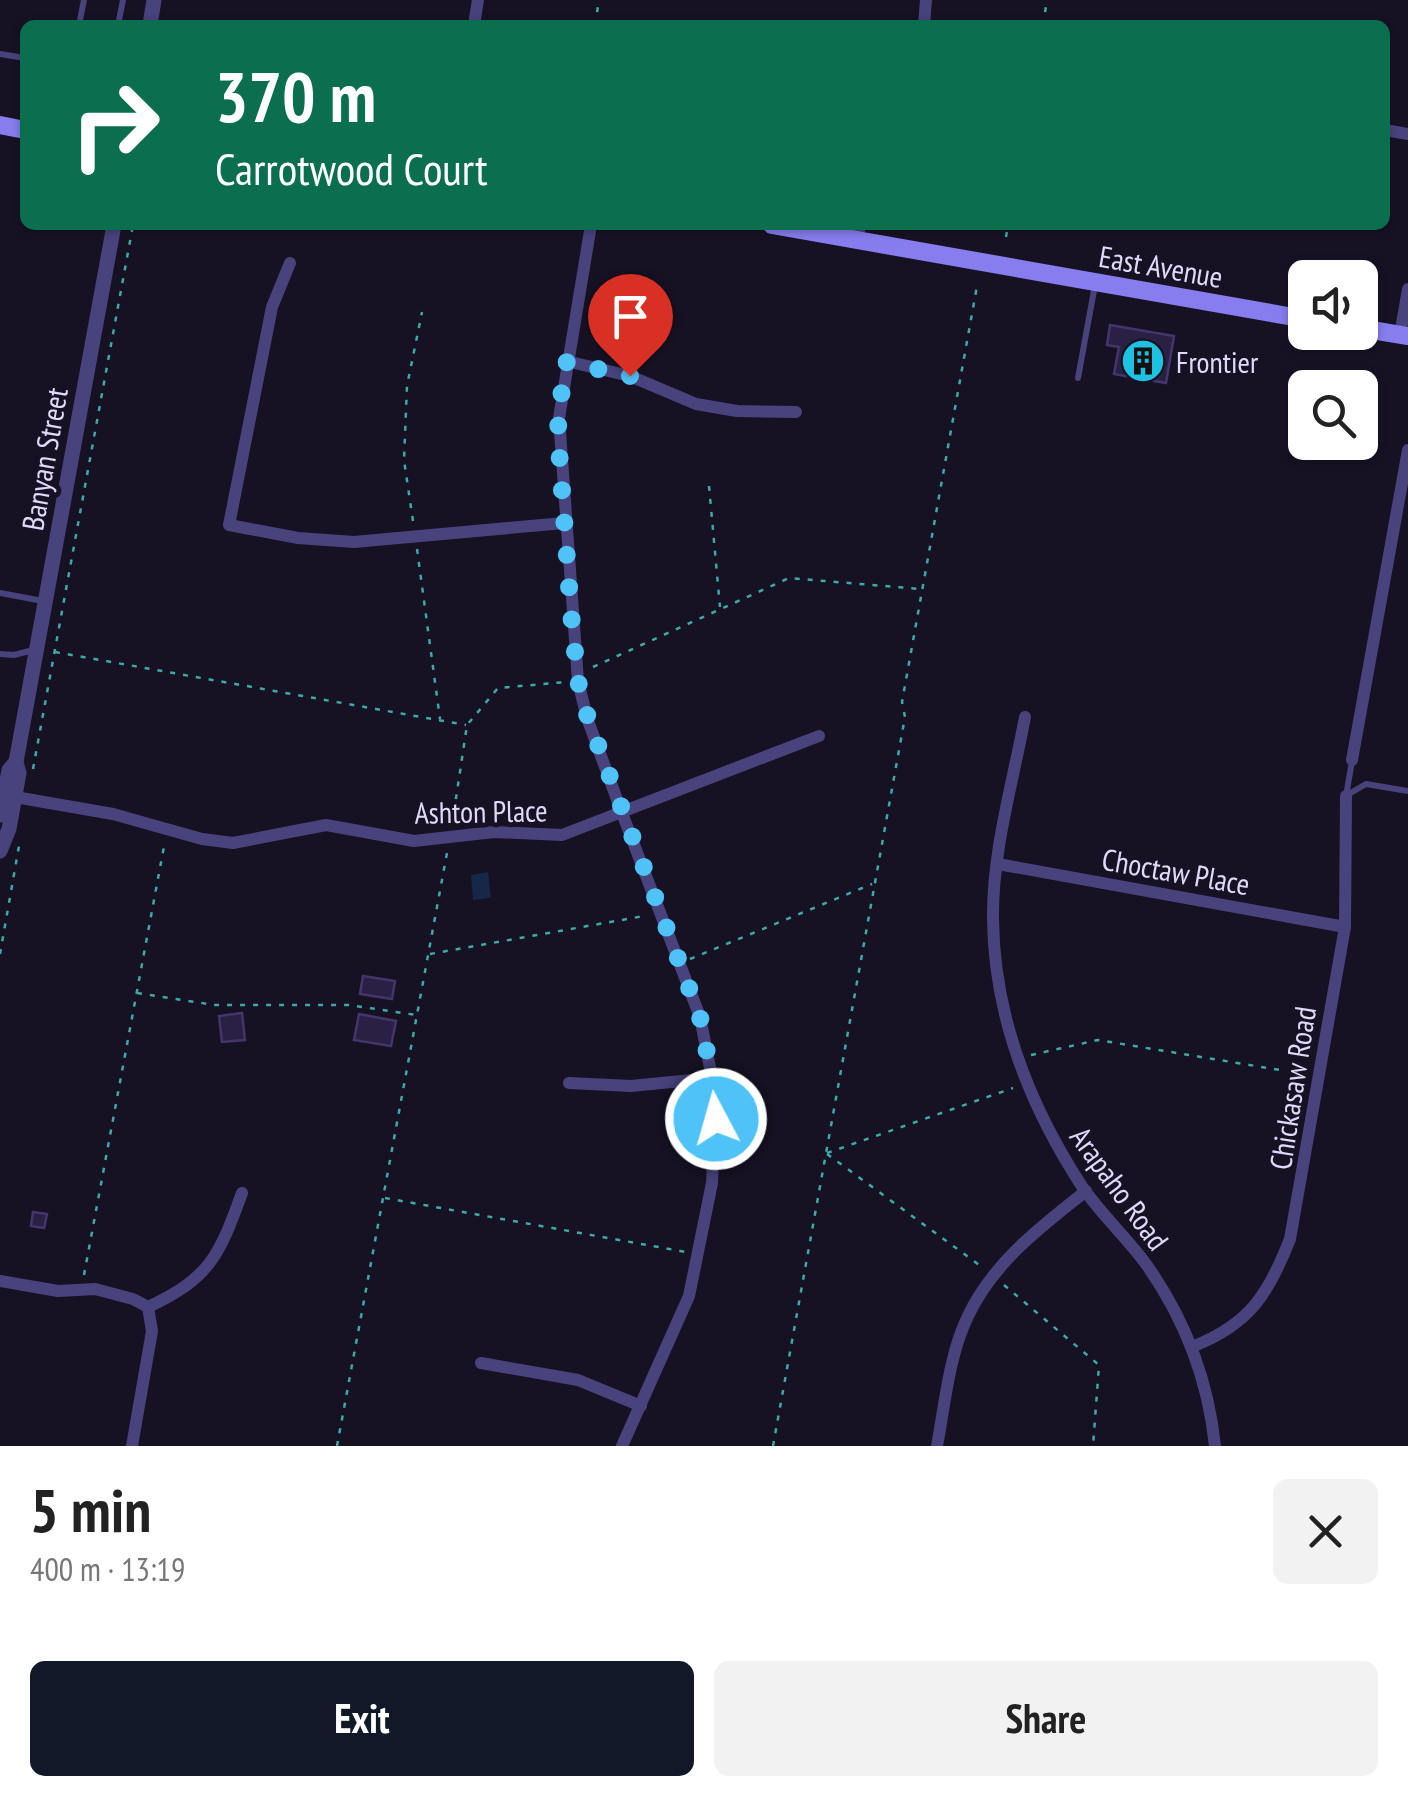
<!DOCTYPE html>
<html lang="en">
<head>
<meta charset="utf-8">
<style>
  :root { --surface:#fff; --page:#f2f2f2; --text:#222; --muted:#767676; --accent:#111827 }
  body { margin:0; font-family:"PT Sans Narrow",sans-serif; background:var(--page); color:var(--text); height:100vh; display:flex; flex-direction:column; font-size:38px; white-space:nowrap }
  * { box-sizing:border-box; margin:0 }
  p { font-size:32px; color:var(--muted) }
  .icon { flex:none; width:55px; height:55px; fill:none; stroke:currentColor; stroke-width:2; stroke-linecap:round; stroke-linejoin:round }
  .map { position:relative; height:1446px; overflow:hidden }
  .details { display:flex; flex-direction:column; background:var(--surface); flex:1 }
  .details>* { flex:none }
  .top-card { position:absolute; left:20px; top:20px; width:1370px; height:210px; border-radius:15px; box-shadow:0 2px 8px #0004; background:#0b6e4f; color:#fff; overflow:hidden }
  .controls { position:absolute; left:1288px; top:260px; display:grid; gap:20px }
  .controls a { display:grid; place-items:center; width:90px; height:90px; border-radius:15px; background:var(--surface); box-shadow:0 2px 8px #0004; font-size:50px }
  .pin { position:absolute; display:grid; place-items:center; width:85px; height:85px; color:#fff; margin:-102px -42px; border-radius:50% 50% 50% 0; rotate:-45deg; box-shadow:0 0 10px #0007 }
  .pin .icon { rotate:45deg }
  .me { position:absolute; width:110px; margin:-55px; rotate:354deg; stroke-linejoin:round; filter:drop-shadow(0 0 8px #0008) }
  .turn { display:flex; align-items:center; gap:35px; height:210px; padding:0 30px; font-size:45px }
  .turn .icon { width:130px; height:130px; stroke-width:2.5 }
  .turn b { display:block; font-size:70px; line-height:85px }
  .round { display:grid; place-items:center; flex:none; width:105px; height:105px; border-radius:15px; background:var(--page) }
  .overview { display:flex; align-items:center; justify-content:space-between; height:170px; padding:0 30px }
  h1 { font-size:60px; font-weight:800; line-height:75px }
  .button { display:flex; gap:20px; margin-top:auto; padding:20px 30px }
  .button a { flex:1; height:115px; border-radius:15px; background:var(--accent); color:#fff; font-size:40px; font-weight:800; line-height:115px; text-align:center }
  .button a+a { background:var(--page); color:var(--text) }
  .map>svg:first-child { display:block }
  .water { fill:#172748 }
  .building { fill:#2a2043; stroke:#44356c; stroke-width:2.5 }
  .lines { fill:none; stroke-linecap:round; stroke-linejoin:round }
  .path { stroke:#3fa8a9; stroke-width:2.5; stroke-dasharray:5 8; stroke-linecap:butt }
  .service { stroke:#49437d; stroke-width:6 }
  .minor { stroke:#49437d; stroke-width:12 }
  .tertiary { stroke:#49437d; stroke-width:15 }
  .secondary { stroke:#877dee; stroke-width:18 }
  .route { stroke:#4fc3f7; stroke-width:18; stroke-dasharray:0 32.4 }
  .labels { text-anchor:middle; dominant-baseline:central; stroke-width:10; stroke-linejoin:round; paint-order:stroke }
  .street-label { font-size:30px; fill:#e0dafa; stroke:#161224 }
  .poi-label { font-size:30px; fill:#e0dafa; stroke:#161224; text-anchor:start }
</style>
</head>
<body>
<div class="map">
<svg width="1408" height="1446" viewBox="0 0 1408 1446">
  <rect width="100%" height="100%" fill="#161224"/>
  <polygon class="water" points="488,872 491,898 473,900 471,875"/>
  <g class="building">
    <polygon points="1110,325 1174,336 1166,383 1114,374 1119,347 1107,345"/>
    <polygon points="363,976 395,981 392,999 360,994"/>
    <polygon points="242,1013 245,1040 222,1042 219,1016"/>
    <polygon points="359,1014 396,1021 391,1046 354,1040"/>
    <polygon points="33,1212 47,1214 44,1228 31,1226"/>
  </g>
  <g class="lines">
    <g class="path">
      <polyline points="595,25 599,0"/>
      <polyline points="1043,25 1047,0"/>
      <polyline points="1006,237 1008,225"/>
      <polyline points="709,486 720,607"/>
      <polyline points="413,521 404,460 407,386 422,312"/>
      <polyline points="417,549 440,719"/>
      <polyline points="55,652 466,725"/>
      <polyline points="593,667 789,578 920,589"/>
      <polyline points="33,769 133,225"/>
      <polyline points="452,825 467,725 498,688 566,682"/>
      <polyline points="0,954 19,846"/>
      <polyline points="430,954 644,916"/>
      <polyline points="690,959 872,884"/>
      <polyline points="137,993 215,1005 349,1005 416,1015"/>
      <polyline points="1031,1055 1098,1040 1304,1074"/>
      <polyline points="827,1153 1013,1088"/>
      <polyline points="827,1154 982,1267"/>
      <polyline points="385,1198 686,1252"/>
      <polyline points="84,1275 165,841"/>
      <polyline points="1004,1285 1099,1365 1093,1446"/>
      <polyline points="337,1446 447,853"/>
      <polyline points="773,1446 905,717 902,702 977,286"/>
    </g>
    <g class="service">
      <polyline points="79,25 84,0"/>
      <polyline points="118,25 123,0"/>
      <polyline points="0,54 25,58"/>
      <polyline points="1078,378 1095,285"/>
      <polyline points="0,593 43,601"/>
      <polyline points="0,654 14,655 37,649"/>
      <polyline points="1347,795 1366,784 1408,791"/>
      <polyline points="1346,796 1352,761"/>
    </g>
    <g class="minor">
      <polyline points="474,25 478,0"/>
      <polyline points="924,25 926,0"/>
      <polyline points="1385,130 1408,134"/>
      <polyline points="591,225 559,418 578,681 587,718 622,813 700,1017 712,1078 715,1119 712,1183 689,1296 622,1446"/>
      <polyline points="855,240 861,225"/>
      <polyline points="290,263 272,307 229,525 298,538 354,542 564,523"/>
      <polyline points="1400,335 1408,289"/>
      <polyline points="566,361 630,376 696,404 737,411 796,412"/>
      <path d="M1025 717C1013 782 992 852 993 919 994 1017 1030 1107 1083 1188 1102 1215 1127 1238 1146 1264 1185 1319 1208 1379 1215 1446"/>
      <polyline points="1352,760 1408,450"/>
      <polyline points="15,797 113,814 202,839 233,843 326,825 414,841 494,832 562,835 819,736"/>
      <polyline points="998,864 1345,927"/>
      <polyline points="569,1083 631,1086 712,1078"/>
      <polyline points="0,1281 58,1291 95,1289 133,1299 148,1307"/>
      <path d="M148 1307C210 1278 219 1256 242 1193"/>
      <path d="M1194 1346C1250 1324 1269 1293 1290 1239L1345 927 1346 796"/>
      <polyline points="481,1363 578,1380 641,1406"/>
      <polyline points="132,1446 152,1331 148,1307"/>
      <path d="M937 1446C945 1404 949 1355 968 1316 993 1263 1040 1227 1086 1191"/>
    </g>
    <g class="tertiary">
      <polyline points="150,25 154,0"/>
      <polyline points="0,815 9,770 16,762"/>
      <polyline points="0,851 9,829 19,773 16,762 114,225"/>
    </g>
    <g class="secondary">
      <polyline points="0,125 25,130"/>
      <polyline points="772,225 1305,319"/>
      <polyline points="1360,328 1408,336"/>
    </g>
  </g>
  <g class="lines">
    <polyline class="route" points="630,376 566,362 558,418 559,449 571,613 578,681 588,718 700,1017 712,1078 716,1119"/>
  </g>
  <defs>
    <g id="building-disc" transform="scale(2.25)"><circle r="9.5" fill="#1ec1e2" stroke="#161224"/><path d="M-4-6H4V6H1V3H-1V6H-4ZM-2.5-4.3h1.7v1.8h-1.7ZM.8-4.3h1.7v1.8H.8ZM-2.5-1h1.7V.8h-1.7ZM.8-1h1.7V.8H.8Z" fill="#111"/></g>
  </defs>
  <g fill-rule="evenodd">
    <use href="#building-disc" x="1143" y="361"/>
  </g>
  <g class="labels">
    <g class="street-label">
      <text transform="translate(1161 266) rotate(10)">East Avenue</text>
      <text transform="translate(44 459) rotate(-80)">Banyan Street</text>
      <text transform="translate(481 811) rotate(-1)">Ashton Place</text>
      <text transform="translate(1176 871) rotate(10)">Choctaw Place</text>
      <text transform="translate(1292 1088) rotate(-81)">Chickasaw Road</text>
      <text transform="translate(1120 1188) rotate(54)">Arapaho Road</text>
    </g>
    <g class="poi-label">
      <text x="1176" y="361">Frontier</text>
    </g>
  </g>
</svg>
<div class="controls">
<a><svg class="icon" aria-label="sound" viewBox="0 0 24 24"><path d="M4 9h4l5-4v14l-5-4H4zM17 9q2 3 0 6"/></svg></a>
<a><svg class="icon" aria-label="search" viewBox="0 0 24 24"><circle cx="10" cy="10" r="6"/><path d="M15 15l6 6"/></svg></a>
</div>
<div class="pin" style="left:630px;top:376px;background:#d93025"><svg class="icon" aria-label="arrive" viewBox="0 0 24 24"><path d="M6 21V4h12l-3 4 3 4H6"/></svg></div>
<svg class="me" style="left:716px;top:1119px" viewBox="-20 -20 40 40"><circle r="17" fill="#4fc3f7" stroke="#fff" stroke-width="3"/><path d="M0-11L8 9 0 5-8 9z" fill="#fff"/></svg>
<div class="top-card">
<div class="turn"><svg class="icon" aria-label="right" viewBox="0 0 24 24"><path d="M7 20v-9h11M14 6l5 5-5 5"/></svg><div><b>370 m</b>Carrotwood Court</div></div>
</div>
</div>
<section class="details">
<div class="overview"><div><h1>5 min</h1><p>400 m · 13:19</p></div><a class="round"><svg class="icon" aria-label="close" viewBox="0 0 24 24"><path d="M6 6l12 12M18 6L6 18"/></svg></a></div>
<div class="button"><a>Exit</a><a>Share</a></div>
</section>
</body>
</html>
